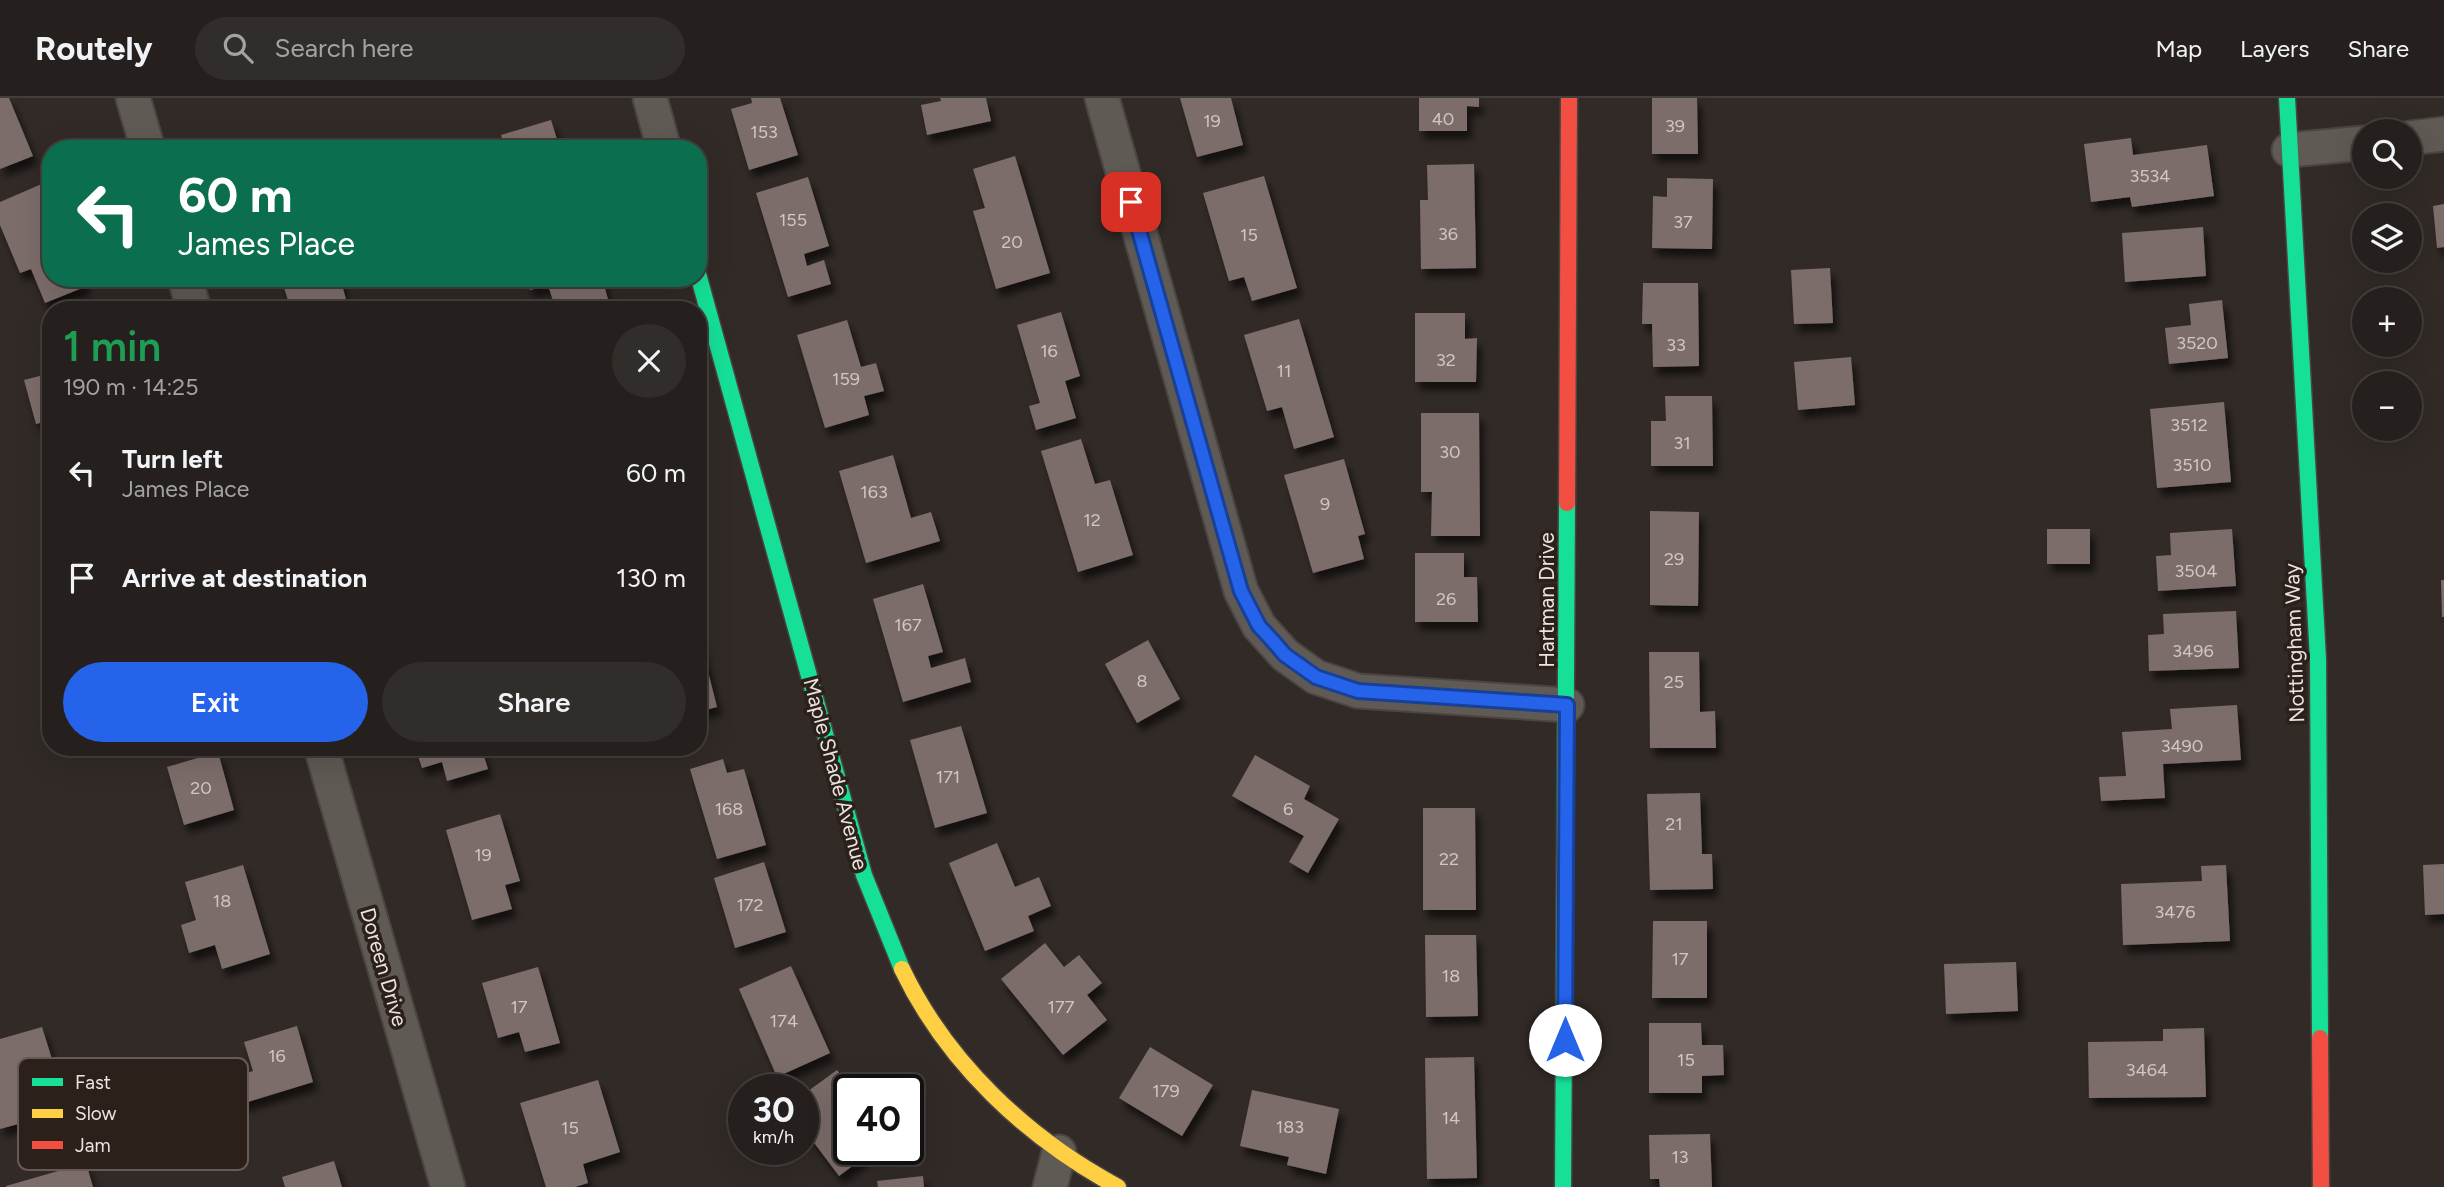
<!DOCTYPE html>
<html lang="en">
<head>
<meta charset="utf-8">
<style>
  :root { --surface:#25201d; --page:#312d2a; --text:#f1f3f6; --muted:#a3a3a4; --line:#423e3b; --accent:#2563eb }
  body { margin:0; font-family:Figtree,sans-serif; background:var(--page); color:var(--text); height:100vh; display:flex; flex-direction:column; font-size:26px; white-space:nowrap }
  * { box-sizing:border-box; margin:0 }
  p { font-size:23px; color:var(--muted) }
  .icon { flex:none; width:38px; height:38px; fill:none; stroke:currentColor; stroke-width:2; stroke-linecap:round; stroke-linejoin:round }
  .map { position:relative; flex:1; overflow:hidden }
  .drawer { position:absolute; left:42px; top:203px; width:665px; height:455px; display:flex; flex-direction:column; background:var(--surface); border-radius:28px; box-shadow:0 7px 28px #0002,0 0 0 2px var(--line) }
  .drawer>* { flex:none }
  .guide { position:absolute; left:42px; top:42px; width:665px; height:147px; border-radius:28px; box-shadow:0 7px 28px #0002,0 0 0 2px var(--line); background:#0b6e4f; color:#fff; overflow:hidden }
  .tools { position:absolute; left:2352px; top:21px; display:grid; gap:14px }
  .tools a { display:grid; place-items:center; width:70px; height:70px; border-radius:50%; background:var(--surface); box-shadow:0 7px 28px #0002,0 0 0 2px var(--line); font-size:35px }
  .speed { position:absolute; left:728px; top:976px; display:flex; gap:14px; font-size:35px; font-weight:700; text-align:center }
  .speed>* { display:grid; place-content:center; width:91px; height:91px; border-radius:50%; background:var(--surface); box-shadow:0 7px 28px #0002,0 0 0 2px var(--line); line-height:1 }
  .speed small { font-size:18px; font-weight:400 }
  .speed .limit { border:4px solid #111; border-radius:10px; background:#fff; color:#111 }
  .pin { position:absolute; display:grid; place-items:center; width:60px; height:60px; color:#fff; margin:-30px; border-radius:14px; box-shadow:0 4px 10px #0006 }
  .me { position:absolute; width:77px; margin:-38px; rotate:0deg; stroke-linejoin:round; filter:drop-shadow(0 0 5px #0008) }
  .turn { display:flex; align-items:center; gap:24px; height:147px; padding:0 21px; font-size:32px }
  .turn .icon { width:91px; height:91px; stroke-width:2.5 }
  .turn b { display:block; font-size:49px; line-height:60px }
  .round { display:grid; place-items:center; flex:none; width:74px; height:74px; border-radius:37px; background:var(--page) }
  .summary { display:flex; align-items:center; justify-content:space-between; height:119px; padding:0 21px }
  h1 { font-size:42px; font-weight:600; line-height:52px; color:#1e9e55 }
  .button { display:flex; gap:14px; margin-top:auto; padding:14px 21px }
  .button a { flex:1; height:80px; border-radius:42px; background:var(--accent); color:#fff; font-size:28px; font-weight:600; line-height:80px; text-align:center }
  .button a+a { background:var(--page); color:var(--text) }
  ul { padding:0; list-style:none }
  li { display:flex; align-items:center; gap:21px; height:105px; padding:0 21px }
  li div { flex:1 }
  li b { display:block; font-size:26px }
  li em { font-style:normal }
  header { display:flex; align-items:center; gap:42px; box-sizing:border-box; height:98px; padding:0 35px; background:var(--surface); border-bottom:2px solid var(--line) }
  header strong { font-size:33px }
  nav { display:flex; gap:38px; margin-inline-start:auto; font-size:24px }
  .search { width:490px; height:63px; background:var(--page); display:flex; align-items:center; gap:18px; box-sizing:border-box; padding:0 24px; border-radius:38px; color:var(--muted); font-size:26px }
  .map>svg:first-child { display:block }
  .building { fill:#7d6d6b; filter:url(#shadow) }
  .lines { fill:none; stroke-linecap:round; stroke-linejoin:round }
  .street-casing { stroke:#4a4542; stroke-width:37 }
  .fast-casing { stroke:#4a4542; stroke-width:19 }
  .slow-casing { stroke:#4a4542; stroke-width:19 }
  .jam-casing { stroke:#4a4542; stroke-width:19 }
  .street { stroke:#5f5a53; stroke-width:33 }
  .fast { stroke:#16e098; stroke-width:16 }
  .slow { stroke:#ffcf43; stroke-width:16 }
  .jam { stroke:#f24e42; stroke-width:16 }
  .route-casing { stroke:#184099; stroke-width:18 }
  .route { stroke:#2563eb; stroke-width:12 }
  .labels { text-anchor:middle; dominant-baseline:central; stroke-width:7; stroke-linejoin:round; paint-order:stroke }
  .number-label { font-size:18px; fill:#d0c6c2 }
  .street-label { font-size:21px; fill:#ebe3df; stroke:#2b201a }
  .key { fill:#2b201a; stroke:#655a55; stroke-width:2 }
  .key-label { font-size:19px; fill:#ebe3df }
</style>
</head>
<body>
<header>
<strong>Routely</strong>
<div class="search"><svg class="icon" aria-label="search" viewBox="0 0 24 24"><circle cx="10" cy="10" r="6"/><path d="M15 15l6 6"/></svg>Search here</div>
<nav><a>Map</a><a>Layers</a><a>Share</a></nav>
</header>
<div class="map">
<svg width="2444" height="1089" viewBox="0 0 2444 1089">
  <defs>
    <filter id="shadow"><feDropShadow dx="4.5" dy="8" stdDeviation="3.5" flood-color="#0009"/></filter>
  </defs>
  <rect width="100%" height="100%" fill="#312a27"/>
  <g class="building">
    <polygon points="0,0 9,0 33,58 0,71"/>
    <polygon points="751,0 780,0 798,57 749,72 731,11 752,5"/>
    <polygon points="940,0 986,0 991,23 927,37 921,7 941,3"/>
    <polygon points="1180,0 1231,0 1243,47 1197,59"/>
    <polygon points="1419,0 1479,0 1479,9 1467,8 1467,33 1419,33"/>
    <polygon points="1652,0 1697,0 1698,56 1652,56"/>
    <polygon points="551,22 560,51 505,51 501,37"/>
    <polygon points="2131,40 2133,57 2207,47 2214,98 2132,109 2130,99 2091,104 2084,46"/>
    <polygon points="1015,58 1050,175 996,191 973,113 985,110 973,71"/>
    <polygon points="1474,66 1476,170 1421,171 1420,102 1428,102 1427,67"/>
    <polygon points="1264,78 1297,190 1252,203 1244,179 1229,183 1203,95"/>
    <polygon points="808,79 829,148 804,156 807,168 824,162 831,186 788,199 756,95"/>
    <polygon points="1667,80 1713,81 1712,151 1652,150 1653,98 1667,99"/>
    <polygon points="44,85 51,101 51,180 83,180 87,188 45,205 31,171 20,175 0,127 0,104"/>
    <polygon points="2444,106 2444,149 2437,150 2433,108"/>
    <polygon points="2203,129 2206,178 2125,184 2122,135"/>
    <polygon points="1830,170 1833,225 1794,226 1791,172"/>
    <polygon points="281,180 340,180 349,212 291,212"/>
    <polygon points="526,180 602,180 611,212 556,212 548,187 530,192"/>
    <polygon points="1643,185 1698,185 1699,268 1653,269 1652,226 1642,226"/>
    <polygon points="2222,202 2228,260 2169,266 2165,230 2191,227 2189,206"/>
    <polygon points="1061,214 1080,278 1065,283 1076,320 1036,332 1029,308 1040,305 1017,227"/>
    <polygon points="1415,215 1465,215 1465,241 1477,240 1476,284 1415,284"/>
    <polygon points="1299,221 1334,339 1294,351 1282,309 1267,313 1244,237"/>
    <polygon points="847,222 861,269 876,265 884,293 864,298 869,317 825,330 797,237"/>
    <polygon points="1851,259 1855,307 1798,312 1794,264"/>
    <polygon points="51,275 51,322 36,326 24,282"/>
    <polygon points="1665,298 1712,298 1713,368 1651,368 1651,323 1666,323"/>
    <polygon points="2224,304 2231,384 2157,390 2150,311"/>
    <polygon points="1421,315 1479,315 1480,438 1431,438 1432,394 1421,394"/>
    <polygon points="1081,341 1095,386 1110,382 1133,457 1078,474 1041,353"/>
    <polygon points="893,357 911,420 931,414 940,443 866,465 839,373"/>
    <polygon points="1344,361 1365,436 1358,438 1364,461 1313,475 1284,377"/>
    <polygon points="1650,413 1699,414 1698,508 1650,507"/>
    <rect x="2047" y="431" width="43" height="35"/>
    <polygon points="2232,431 2236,488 2158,493 2156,458 2171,457 2170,435"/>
    <polygon points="1415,455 1464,455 1464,479 1477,479 1478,524 1415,524"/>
    <polygon points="2441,482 2444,482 2444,519 2442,519"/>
    <polygon points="923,486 943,554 928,558 931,570 965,560 971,584 903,604 873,501"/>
    <polygon points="2236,513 2239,570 2149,573 2148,537 2164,536 2163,516"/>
    <polygon points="699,538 717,609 698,614 698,539"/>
    <polygon points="1148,542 1180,601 1137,625 1105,566"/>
    <polygon points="1649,554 1699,554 1700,614 1715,613 1716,650 1650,650"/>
    <polygon points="2237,607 2241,662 2163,666 2165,700 2101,703 2099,679 2126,678 2122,634 2172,631 2170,611"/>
    <polygon points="961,628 987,715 935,730 910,642"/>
    <polygon points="415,649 481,649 488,671 447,683 442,664 422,670"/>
    <polygon points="218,654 234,712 184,727 167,669"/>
    <polygon points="1255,657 1310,688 1304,701 1339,721 1308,775 1289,764 1304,738 1232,698"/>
    <polygon points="723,661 727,675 744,671 766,747 717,761 690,671"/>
    <polygon points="1700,695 1702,756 1712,756 1713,791 1650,792 1647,696"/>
    <polygon points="1423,710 1475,710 1476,812 1423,812"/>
    <polygon points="500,716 520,783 505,787 512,811 472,822 446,732"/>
    <polygon points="997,745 1015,789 1039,779 1051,808 1028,818 1034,833 985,853 949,765"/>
    <polygon points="764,764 786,834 735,850 714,780"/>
    <polygon points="2444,766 2444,816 2425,817 2423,767"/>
    <polygon points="243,767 270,856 222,871 215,847 189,855 181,827 196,822 185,784"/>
    <polygon points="2226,767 2230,843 2123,847 2121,786 2202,783 2201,768"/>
    <polygon points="1653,823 1707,823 1707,900 1652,900"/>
    <polygon points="1425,837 1476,837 1478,918 1426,919"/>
    <polygon points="1045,845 1064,869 1079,857 1102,885 1087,897 1107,922 1063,957 1001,881"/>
    <polygon points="2016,864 2018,913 1946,916 1944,866"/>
    <polygon points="791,868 830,955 777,979 739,891"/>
    <polygon points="538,869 560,945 525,954 519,934 498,940 482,885"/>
    <polygon points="1649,925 1701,925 1702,947 1723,947 1724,977 1702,978 1702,995 1649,995"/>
    <polygon points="297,928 313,984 238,1007 230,980 253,973 244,944"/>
    <polygon points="42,929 60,987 21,998 29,1023 0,1031 0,941"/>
    <polygon points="2204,930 2206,999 2089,1000 2088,944 2163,943 2163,931"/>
    <polygon points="1150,949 1213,987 1182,1038 1119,1000"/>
    <polygon points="1474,959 1477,1080 1427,1081 1425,960"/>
    <polygon points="837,972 852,992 849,992 849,1052 874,1052 839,1078 803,1030 803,1025 818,1014 804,996"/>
    <polygon points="598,982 620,1054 583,1066 588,1085 575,1089 546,1089 520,1005"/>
    <polygon points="1252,992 1339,1011 1326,1076 1287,1067 1289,1059 1240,1048"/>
    <polygon points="1710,1036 1712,1089 1660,1089 1659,1081 1650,1081 1649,1037"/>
    <polygon points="334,1063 342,1089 285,1089 282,1079"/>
    <polygon points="86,1065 93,1089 6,1089 6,1088"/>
    <polygon points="923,1078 924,1089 878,1089 877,1083"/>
  </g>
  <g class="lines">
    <g class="street-casing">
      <g id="street">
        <polyline points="133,0 148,51"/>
        <polyline points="650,0 664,51"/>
        <polyline points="1102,0 1241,493 1259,528 1285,557 1316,579 1358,593 1567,607"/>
        <polyline points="2410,40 2444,36"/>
        <polyline points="2289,52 2364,45"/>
        <polyline points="185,180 194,212"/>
        <polyline points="321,649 448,1089"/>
        <polyline points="1050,1089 1059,1054"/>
      </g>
    </g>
    <g class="fast-casing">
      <g id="fast">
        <polyline points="2287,0 2318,561 2320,940"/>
        <polyline points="698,176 864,777 902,871"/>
        <polyline points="1563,1089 1567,405"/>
      </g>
    </g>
    <g class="slow-casing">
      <path id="slow" d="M902 871C947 965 1027 1040 1118 1089"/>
    </g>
    <g class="jam-casing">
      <g id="jam">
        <polyline points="1567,405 1569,0"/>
        <polyline points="2320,940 2321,1089"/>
      </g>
    </g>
    <use href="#street" class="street"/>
    <use href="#fast" class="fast"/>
    <use href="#slow" class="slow"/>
    <use href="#jam" class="jam"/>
  </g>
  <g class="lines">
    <g class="route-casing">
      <polyline id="route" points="1131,104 1241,493 1259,528 1272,542 1285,557 1316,579 1358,593 1567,607 1565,942"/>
    </g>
    <use href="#route" class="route"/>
  </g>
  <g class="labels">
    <g class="number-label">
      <text x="1443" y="21">40</text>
      <text x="1212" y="23">19</text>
      <text x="1675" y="28">39</text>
      <text x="764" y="34">153</text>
      <text x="2150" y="78">3534</text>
      <text x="793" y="122">155</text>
      <text x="1683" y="124">37</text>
      <text x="1448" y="136">36</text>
      <text x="1249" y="137">15</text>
      <text x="1012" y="144">20</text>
      <text x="2197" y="245">3520</text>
      <text x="1676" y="247">33</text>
      <text x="1049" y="253">16</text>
      <text x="1446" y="262">32</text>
      <text x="1284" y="273">11</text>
      <text x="846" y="281">159</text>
      <text x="2189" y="327">3512</text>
      <text x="1682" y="345">31</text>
      <text x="1450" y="354">30</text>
      <text x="2192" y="367">3510</text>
      <text x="874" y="394">163</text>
      <text x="1325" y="406">9</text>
      <text x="1092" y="422">12</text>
      <text x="1674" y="461">29</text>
      <text x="2196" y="473">3504</text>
      <text x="1446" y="501">26</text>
      <text x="908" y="527">167</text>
      <text x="2193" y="553">3496</text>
      <text x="1142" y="583">8</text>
      <text x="1674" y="584">25</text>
      <text x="2182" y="648">3490</text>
      <text x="948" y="679">171</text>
      <text x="201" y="690">20</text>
      <text x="729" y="711">168</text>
      <text x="1288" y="711">6</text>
      <text x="1674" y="726">21</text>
      <text x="483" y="757">19</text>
      <text x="1449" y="761">22</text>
      <text x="222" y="803">18</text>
      <text x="750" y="807">172</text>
      <text x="2175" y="814">3476</text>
      <text x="1680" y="861">17</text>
      <text x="1451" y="878">18</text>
      <text x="519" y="909">17</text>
      <text x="1061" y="909">177</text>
      <text x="784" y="923">174</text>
      <text x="277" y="958">16</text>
      <text x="1686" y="962">15</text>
      <text x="2147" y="972">3464</text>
      <text x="1166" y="993">179</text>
      <text x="1451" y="1020">14</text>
      <text x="1290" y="1029">183</text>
      <text x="570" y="1030">15</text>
      <text x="1680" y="1059">13</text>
    </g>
    <g class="street-label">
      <text transform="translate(1546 502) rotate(-90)">Hartman Drive</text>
      <text transform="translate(2294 545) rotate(-92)">Nottingham Way</text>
      <text transform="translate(836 676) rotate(75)">Maple Shade Avenue</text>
      <text transform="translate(384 869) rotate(74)">Doreen Drive</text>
    </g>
  </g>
  <rect x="18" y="960" width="230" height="112" rx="10" class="key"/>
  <rect x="32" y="980" width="31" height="8" fill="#16e098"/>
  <rect x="32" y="1011" width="31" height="9" fill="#ffcf43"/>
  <rect x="32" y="1043" width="31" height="8" fill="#f24e42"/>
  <g class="key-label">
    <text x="75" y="991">Fast</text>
    <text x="75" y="1022">Slow</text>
    <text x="75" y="1054">Jam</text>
  </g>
</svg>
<div class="tools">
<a><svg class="icon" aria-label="search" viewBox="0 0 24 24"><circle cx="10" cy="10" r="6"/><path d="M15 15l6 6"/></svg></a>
<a><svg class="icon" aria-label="layers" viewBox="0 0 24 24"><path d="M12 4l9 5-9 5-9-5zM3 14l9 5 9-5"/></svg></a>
<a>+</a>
<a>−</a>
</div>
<div class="speed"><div>30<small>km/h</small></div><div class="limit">40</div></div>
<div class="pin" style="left:1131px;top:104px;background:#d93025"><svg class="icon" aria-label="arrive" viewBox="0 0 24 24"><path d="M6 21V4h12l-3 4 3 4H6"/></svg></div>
<svg class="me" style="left:1565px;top:942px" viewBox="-20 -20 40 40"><circle r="19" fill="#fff"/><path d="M0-13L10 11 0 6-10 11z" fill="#2563eb"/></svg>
<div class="guide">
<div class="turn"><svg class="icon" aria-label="left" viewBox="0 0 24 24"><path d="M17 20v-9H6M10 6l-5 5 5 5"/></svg><div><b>60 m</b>James Place</div></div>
</div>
<section class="drawer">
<div class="summary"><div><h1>1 min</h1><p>190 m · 14:25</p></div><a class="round"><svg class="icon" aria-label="close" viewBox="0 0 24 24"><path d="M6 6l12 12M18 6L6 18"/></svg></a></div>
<ul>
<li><svg class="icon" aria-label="left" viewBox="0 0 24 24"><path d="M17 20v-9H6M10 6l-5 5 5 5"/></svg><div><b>Turn left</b><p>James Place</p></div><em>60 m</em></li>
<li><svg class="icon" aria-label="arrive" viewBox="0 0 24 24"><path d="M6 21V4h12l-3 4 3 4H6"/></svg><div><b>Arrive at destination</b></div><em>130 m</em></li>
</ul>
<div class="button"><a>Exit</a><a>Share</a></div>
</section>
</div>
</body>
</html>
